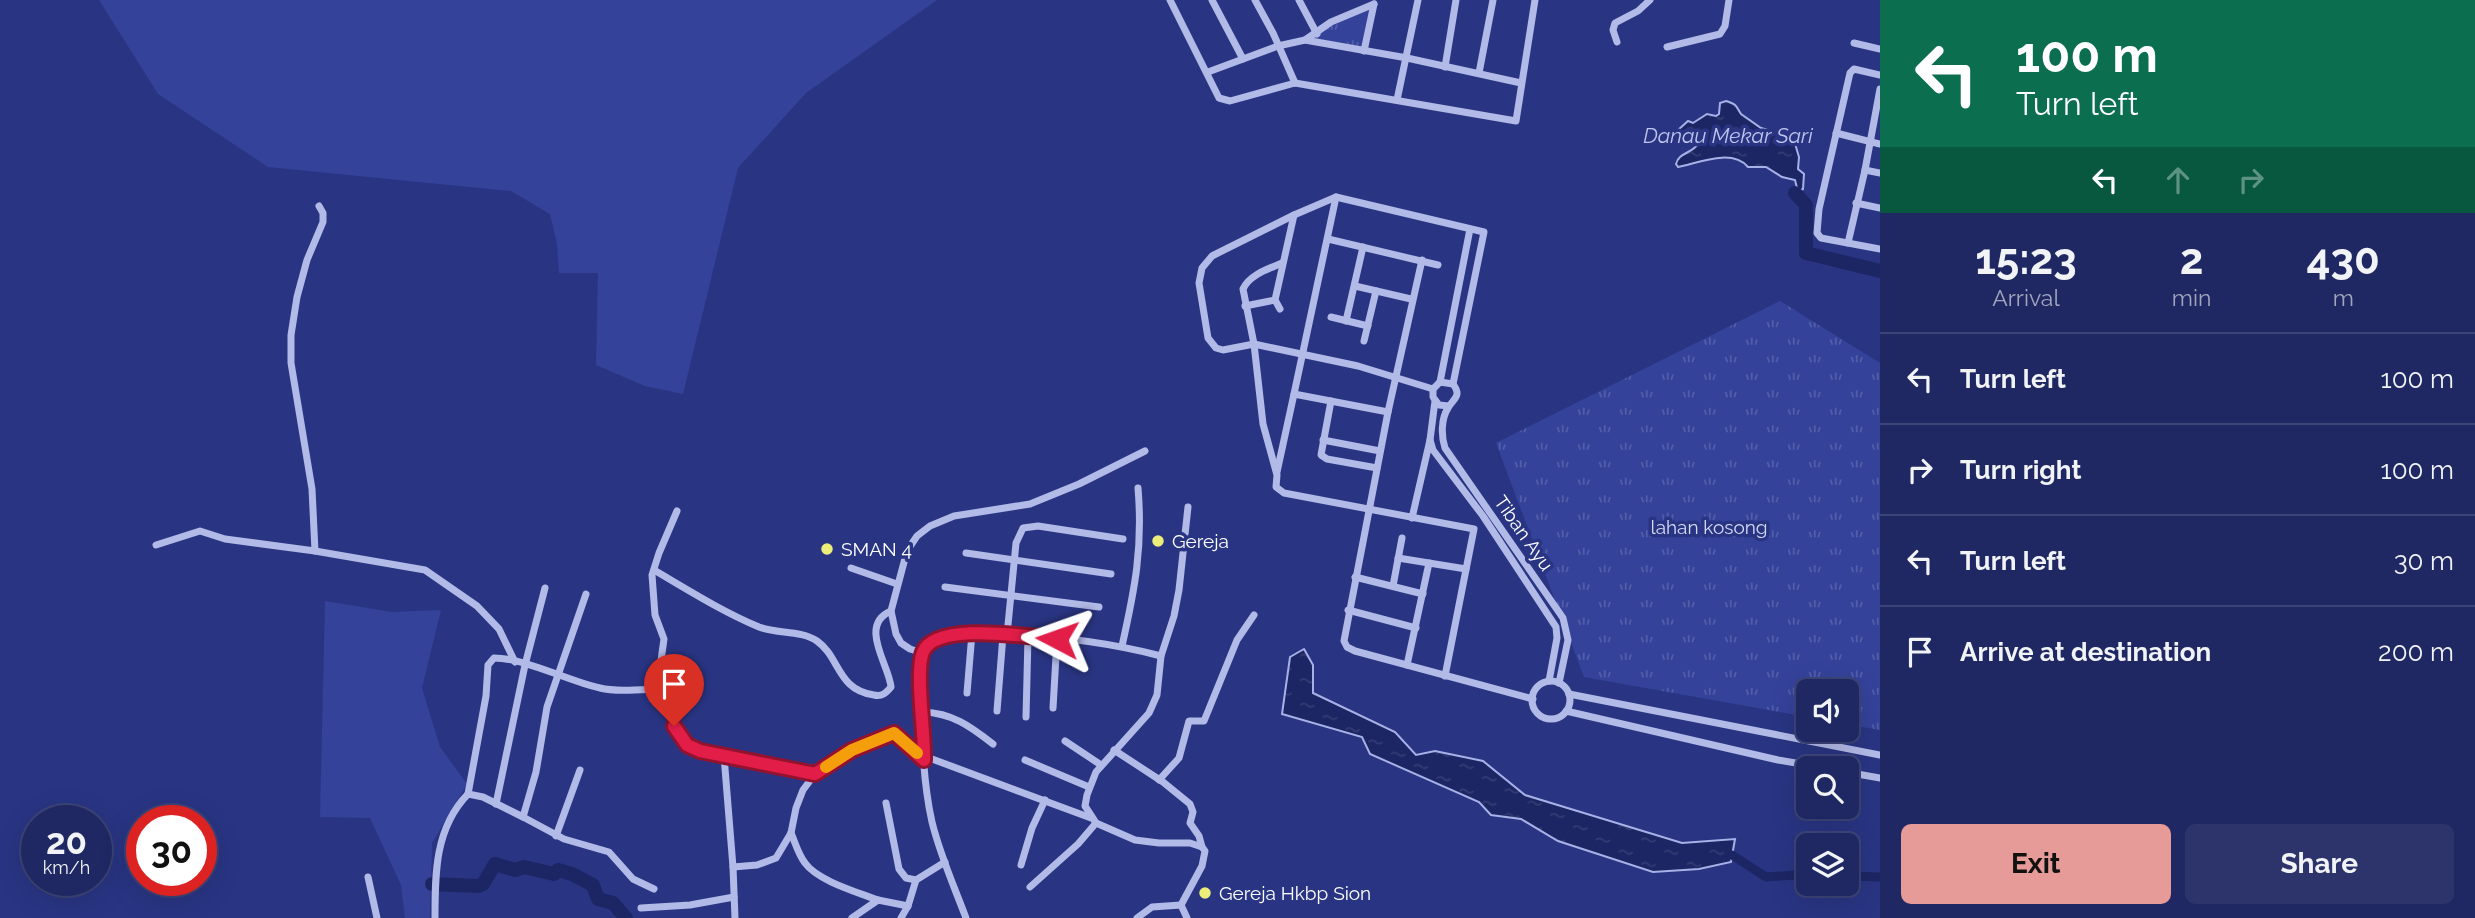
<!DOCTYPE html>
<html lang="en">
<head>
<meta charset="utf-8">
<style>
  :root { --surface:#1f2862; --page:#2c346b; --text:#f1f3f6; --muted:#a1a6be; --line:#3c4477; --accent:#e69b98 }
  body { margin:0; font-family:Raleway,sans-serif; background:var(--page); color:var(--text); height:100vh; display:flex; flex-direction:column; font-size:26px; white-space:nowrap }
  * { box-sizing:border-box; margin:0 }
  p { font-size:23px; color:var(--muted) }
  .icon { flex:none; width:38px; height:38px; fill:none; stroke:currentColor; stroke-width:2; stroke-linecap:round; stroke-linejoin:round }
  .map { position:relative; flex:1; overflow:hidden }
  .sheet { display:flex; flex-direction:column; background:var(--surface); width:595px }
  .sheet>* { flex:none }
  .top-card { background:#0b6e4f; color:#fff; overflow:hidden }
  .tools { position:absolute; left:1796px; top:679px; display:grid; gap:14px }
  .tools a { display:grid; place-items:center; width:63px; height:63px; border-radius:10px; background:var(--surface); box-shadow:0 7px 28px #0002,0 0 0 2px var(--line); font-size:35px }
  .speed { position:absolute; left:21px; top:805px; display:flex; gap:14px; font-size:35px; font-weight:700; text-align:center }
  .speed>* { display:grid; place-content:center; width:91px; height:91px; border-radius:50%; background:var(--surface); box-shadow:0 7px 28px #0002,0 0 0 2px var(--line); line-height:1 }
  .speed small { font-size:18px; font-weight:400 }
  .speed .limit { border:10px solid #d22; background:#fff; color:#111 }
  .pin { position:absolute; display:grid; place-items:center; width:60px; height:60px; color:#fff; margin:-72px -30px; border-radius:50% 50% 50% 0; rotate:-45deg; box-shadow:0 0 7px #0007 }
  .pin .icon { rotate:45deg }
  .me { position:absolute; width:77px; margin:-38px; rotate:274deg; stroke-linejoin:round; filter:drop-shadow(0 0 5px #0008) }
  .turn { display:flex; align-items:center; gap:24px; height:147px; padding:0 21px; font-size:32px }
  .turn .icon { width:91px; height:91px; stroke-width:2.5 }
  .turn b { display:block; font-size:49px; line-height:60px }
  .lanes { display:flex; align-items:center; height:66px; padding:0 21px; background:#0003; justify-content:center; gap:35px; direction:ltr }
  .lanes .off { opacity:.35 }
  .eta { display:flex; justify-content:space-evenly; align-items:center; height:119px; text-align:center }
  .eta b { font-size:42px; font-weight:700; line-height:49px }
  .button { display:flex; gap:14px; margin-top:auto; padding:14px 21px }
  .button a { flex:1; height:80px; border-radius:10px; background:var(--accent); color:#111; font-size:28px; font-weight:700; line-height:80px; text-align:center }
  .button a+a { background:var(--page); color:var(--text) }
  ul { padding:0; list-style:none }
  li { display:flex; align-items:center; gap:21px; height:91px; padding:0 21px; border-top:2px solid var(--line) }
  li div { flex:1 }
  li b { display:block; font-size:26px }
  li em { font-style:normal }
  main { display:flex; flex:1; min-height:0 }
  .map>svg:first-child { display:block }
  .green { fill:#34429a }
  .park { fill:url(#park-tufts) }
  .water { fill:url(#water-ripples); stroke:#a7b1e7; stroke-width:2 }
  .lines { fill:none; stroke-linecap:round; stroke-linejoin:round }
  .canal { stroke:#1d2664; stroke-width:9 }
  .river { stroke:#1d2664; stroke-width:14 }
  .street { stroke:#b2bae7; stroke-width:7 }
  .route-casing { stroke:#92132f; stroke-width:18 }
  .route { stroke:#e11d48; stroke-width:12 }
  .slow { stroke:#f59e0b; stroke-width:12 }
  .poi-dot { fill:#ecee79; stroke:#293583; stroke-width:2.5 }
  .labels { text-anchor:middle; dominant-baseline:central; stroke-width:7; stroke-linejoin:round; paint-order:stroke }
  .park-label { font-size:19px; fill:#d5daf5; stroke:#293583 }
  .street-label { font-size:19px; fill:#fff; stroke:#293583 }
  .poi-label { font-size:19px; fill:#fff; stroke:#293583; text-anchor:start }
  .water-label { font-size:21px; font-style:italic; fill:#bec5ee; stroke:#293583 }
</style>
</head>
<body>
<main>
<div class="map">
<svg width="1880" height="918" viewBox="0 0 1880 918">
  <defs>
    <pattern id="park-tufts" width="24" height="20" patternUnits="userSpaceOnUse" patternTransform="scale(1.75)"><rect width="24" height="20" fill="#34429a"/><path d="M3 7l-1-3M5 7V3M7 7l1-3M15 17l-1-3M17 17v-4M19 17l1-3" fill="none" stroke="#525ea9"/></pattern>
    <pattern id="water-ripples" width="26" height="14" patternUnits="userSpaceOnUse" patternTransform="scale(1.75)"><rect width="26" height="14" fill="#1d2664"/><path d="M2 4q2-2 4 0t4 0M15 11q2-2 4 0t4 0" fill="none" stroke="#343c74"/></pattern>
  </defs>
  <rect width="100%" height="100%" fill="#293583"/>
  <g class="green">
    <polygon points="99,0 937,0 806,93 738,168 683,394 645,386 596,365 598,273 559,273 557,244 550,214 511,191 268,167 158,94"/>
    <polygon points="325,601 392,612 441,610 422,688 440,747 467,784 432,843 430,918 405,918 401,885 370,818 320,817"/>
  </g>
  <g class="park">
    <polygon points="1374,4 1364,51 1307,39"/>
    <polygon points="1780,301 1880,363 1880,730 1846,724 1846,691 1808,691 1808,717 1584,677 1496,443"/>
  </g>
  <g class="water">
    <path d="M1726 101C1738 105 1735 105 1741 114L1761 128 1793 137 1799 157 1798 169 1804 174 1803 189 1795 193 1797 188 1795 180 1782 177 1766 167H1748C1732 148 1698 163 1678 167L1676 164C1679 152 1692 154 1699 143L1694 139 1695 135 1689 137H1676L1678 130 1688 121 1693 123 1707 114 1716 116 1719 114 1720 103Z"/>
    <polygon points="1304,649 1313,665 1313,693 1395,732 1416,755 1435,751 1483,761 1525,795 1682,843 1735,839 1731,862 1699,869 1653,872 1558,841 1521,819 1491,815 1479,802 1370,754 1362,737 1282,714 1290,657"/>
  </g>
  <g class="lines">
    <g class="canal">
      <polyline points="1732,855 1766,877 1808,874"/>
      <polyline points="1846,876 1880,877"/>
    </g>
    <g class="river">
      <polyline points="1795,193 1806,205 1806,253 1880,271"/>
      <polyline points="432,884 478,886 483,884 495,864 515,870 524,867 554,874 558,870 572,874 593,885 598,899 613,903 626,918"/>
    </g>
    <g class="street">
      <polyline points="1170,0 1219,98 1230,101 1295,83 1516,121 1535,0"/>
      <polyline points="1212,0 1243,59"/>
      <polyline points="1255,0 1273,33 1295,83"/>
      <polyline points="1299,0 1317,34"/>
      <polyline points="1305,40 1407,58 1521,83"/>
      <polyline points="1617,42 1613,30 1615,23 1638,11 1650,0"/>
      <polyline points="1854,43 1880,49"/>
      <polyline points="1667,47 1720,34 1725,26 1729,0"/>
      <polyline points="1364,51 1374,4"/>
      <polyline points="1445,67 1456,0"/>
      <polyline points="1208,72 1278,46 1305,40 1331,22 1374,4"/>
      <polyline points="1479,73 1493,0"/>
      <polyline points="1880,75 1854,69 1850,73 1819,209 1817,233 1821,238 1880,249"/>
      <polyline points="1397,100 1418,0"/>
      <polyline points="1836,133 1880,144"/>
      <polyline points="1865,170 1880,173"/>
      <polyline points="1336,197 1294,394 1388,412"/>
      <polyline points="1856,203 1880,208"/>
      <polyline points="1328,239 1438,265"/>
      <polyline points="1848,243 1865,170 1880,89"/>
      <polyline points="1422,260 1388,412 1344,641 1347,647 1355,651 1533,699"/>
      <path d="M1282 263C1268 269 1249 275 1243 289L1254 344 1263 424 1277 475 1276 487 1284 493 1474 529 1445 676"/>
      <polyline points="1355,286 1411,299"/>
      <polyline points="1275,300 1294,215"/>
      <polyline points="1245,306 1275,300 1280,309"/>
      <polyline points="1331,317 1368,326"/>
      <polyline points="1346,321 1363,247"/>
      <polyline points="1364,341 1376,291"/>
      <polyline points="1440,382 1470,229"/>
      <polyline points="1433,389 1358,366 1254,344 1223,350 1216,348 1208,338 1199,283 1202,268 1212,256 1294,215 1336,197 1484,232 1453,384"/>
      <polyline points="1331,401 1321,455 1327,459 1377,468"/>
      <path d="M1449 406 1439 405 1433 397V389L1440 382 1453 384C1462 396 1454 398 1448 408 1441 419 1441 436 1445 448L1563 618 1568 640 1559 683"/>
      <polyline points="1323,440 1380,451"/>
      <polyline points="1430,440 1433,450 1483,516 1556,627 1557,638 1549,681"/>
      <polyline points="1277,472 1294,394"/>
      <polyline points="1412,518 1430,440 1435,401"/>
      <polyline points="156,545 200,531 225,539 315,551 425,570 477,606 499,629 515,662"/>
      <polyline points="315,551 312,489 291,363 291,335 297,297 307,260 323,222 323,213 319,206"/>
      <polyline points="966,553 1111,574"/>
      <polyline points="1398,558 1466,569"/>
      <polyline points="851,568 897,584"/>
      <path d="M654 570C688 590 723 612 759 627 777 634 801 630 817 641 840 657 837 690 874 695 882 697 886 693 891 687 889 665 858 625 891 611"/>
      <polyline points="1355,577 1423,594"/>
      <polyline points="1393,586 1402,538"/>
      <polyline points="945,587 1099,607"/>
      <polyline points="1348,610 1416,628"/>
      <polyline points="1007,635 1016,543 1023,528 1038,526 1123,539"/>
      <path d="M1122 646C1135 588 1143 548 1138 488"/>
      <polyline points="923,653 910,649 901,643 896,634 891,611 907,551 917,536 930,526 954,516 1030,504 1079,484 1145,451"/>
      <polyline points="1407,665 1429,563"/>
      <circle cx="1551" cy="700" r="19"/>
      <polyline points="657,689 664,639 655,615 652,575 659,553 677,511"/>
      <polyline points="967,693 972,633"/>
      <polyline points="1569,694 1880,755"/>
      <polyline points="1053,708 1057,639"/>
      <polyline points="997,711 1003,635"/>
      <polyline points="1566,711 1778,760 1825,768"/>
      <path d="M923 712C952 713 970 726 993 744"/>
      <polyline points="1026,717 1028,637"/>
      <polyline points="1065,741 1101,765"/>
      <polyline points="1114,750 1163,782 1190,804 1193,812 1190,823 1199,836 1202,847"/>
      <polyline points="924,756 1091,818"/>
      <polyline points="1025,760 1089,787"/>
      <polyline points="1846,772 1880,778"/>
      <polyline points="815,774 852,750 894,733 924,760"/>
      <polyline points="1159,780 1179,758 1189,721 1204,721 1237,640 1254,615"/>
      <path d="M468 794 486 696 488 665 494 658C525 658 568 681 600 688 620 693 639 688 660 690L667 696 674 726 687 745 724 756 815 774 803 790 796 808 791 833 776 858 757 865 733 867 724 756"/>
      <polyline points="886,803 899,869 906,878 916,880"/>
      <polyline points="496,804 525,665 545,588"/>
      <polyline points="523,817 564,839 609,852 633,879 654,889"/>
      <path d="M791 833C795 842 798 854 805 863 818 881 857 892 878 900"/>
      <polyline points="556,836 580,770"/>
      <polyline points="1021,865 1032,828 1045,800"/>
      <polyline points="733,867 735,918"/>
      <polyline points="368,877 377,918"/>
      <polyline points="1030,887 1078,844 1096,823"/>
      <polyline points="641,908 690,905 734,897"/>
      <path d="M435 918C435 873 435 828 468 794L483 797 523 817 536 772 547 707 586 594"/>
      <polyline points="852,918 878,900 908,906"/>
      <polyline points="901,918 908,906 916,880 945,862"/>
      <path d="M966 918C954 886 940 855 932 822 921 773 922 721 921 672 922 658 922 647 936 639 954 629 975 635 994 635 1050 635 1106 642 1161 656"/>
      <polyline points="1137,918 1152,907 1181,905"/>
      <polyline points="1187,918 1181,905 1202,866 1205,851 1202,847 1190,843 1159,843 1135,840 1096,823 1085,806 1087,795 1096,772 1149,713 1157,695 1161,656 1174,616 1179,590 1188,507"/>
    </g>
  </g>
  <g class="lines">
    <g class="route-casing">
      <path id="route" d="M674 726 687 745 700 751 815 774 852 750 894 733 924 760C925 734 915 672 923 652 936 621 1029 637 1057 639"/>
    </g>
    <use href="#route" class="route"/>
    <polyline class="slow" points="826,767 852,750 894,733 917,753"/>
  </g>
  <g class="poi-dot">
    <circle cx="1158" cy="541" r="7"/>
    <circle cx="827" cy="549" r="7"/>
    <circle cx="1205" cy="893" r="7"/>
  </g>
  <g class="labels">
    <g class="park-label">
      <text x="1709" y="527">lahan kosong</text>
    </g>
    <g class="street-label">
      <text transform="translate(1524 533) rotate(55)">Tiban Ayu</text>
    </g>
    <g class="poi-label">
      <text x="1172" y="541">Gereja</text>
      <text x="841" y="549">SMAN 4</text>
      <text x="1219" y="893">Gereja Hkbp Sion</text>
    </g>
    <g class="water-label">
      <text x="1728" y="135">Danau Mekar Sari</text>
    </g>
  </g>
</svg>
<div class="tools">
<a><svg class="icon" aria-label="sound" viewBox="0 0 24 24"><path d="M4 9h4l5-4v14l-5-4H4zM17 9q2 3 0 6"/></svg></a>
<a><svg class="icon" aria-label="search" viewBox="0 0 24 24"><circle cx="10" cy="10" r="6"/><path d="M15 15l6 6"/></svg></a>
<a><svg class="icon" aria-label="layers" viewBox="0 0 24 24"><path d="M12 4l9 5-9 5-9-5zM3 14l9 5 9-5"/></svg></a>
</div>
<div class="speed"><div>20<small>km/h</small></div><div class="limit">30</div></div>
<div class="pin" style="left:674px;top:726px;background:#d93025"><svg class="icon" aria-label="arrive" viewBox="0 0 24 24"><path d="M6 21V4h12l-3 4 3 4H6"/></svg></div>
<svg class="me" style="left:1057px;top:639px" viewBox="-20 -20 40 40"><path d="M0-17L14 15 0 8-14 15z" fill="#e11d48" stroke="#fff" stroke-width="4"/></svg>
</div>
<section class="sheet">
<div class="top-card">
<div class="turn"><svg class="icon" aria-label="left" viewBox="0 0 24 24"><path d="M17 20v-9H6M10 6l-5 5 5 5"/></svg><div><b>100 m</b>Turn left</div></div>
<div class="lanes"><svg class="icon" aria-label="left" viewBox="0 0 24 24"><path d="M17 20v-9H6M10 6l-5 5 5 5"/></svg><svg class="icon off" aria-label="ahead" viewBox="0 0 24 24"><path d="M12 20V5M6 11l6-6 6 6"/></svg><svg class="icon off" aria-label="right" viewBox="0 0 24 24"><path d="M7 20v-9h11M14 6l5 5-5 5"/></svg></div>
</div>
<div class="eta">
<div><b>15:23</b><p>Arrival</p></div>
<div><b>2</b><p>min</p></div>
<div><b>430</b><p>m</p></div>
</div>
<ul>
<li><svg class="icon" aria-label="left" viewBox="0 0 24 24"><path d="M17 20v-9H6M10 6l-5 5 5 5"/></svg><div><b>Turn left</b></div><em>100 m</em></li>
<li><svg class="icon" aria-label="right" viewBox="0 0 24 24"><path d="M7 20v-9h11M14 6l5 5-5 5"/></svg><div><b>Turn right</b></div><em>100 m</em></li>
<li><svg class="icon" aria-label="left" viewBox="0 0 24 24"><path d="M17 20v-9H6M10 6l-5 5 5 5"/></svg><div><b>Turn left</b></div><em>30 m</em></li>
<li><svg class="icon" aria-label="arrive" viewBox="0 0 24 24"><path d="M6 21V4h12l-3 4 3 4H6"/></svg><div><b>Arrive at destination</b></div><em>200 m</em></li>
</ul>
<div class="button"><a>Exit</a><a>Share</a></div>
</section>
</main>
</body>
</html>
